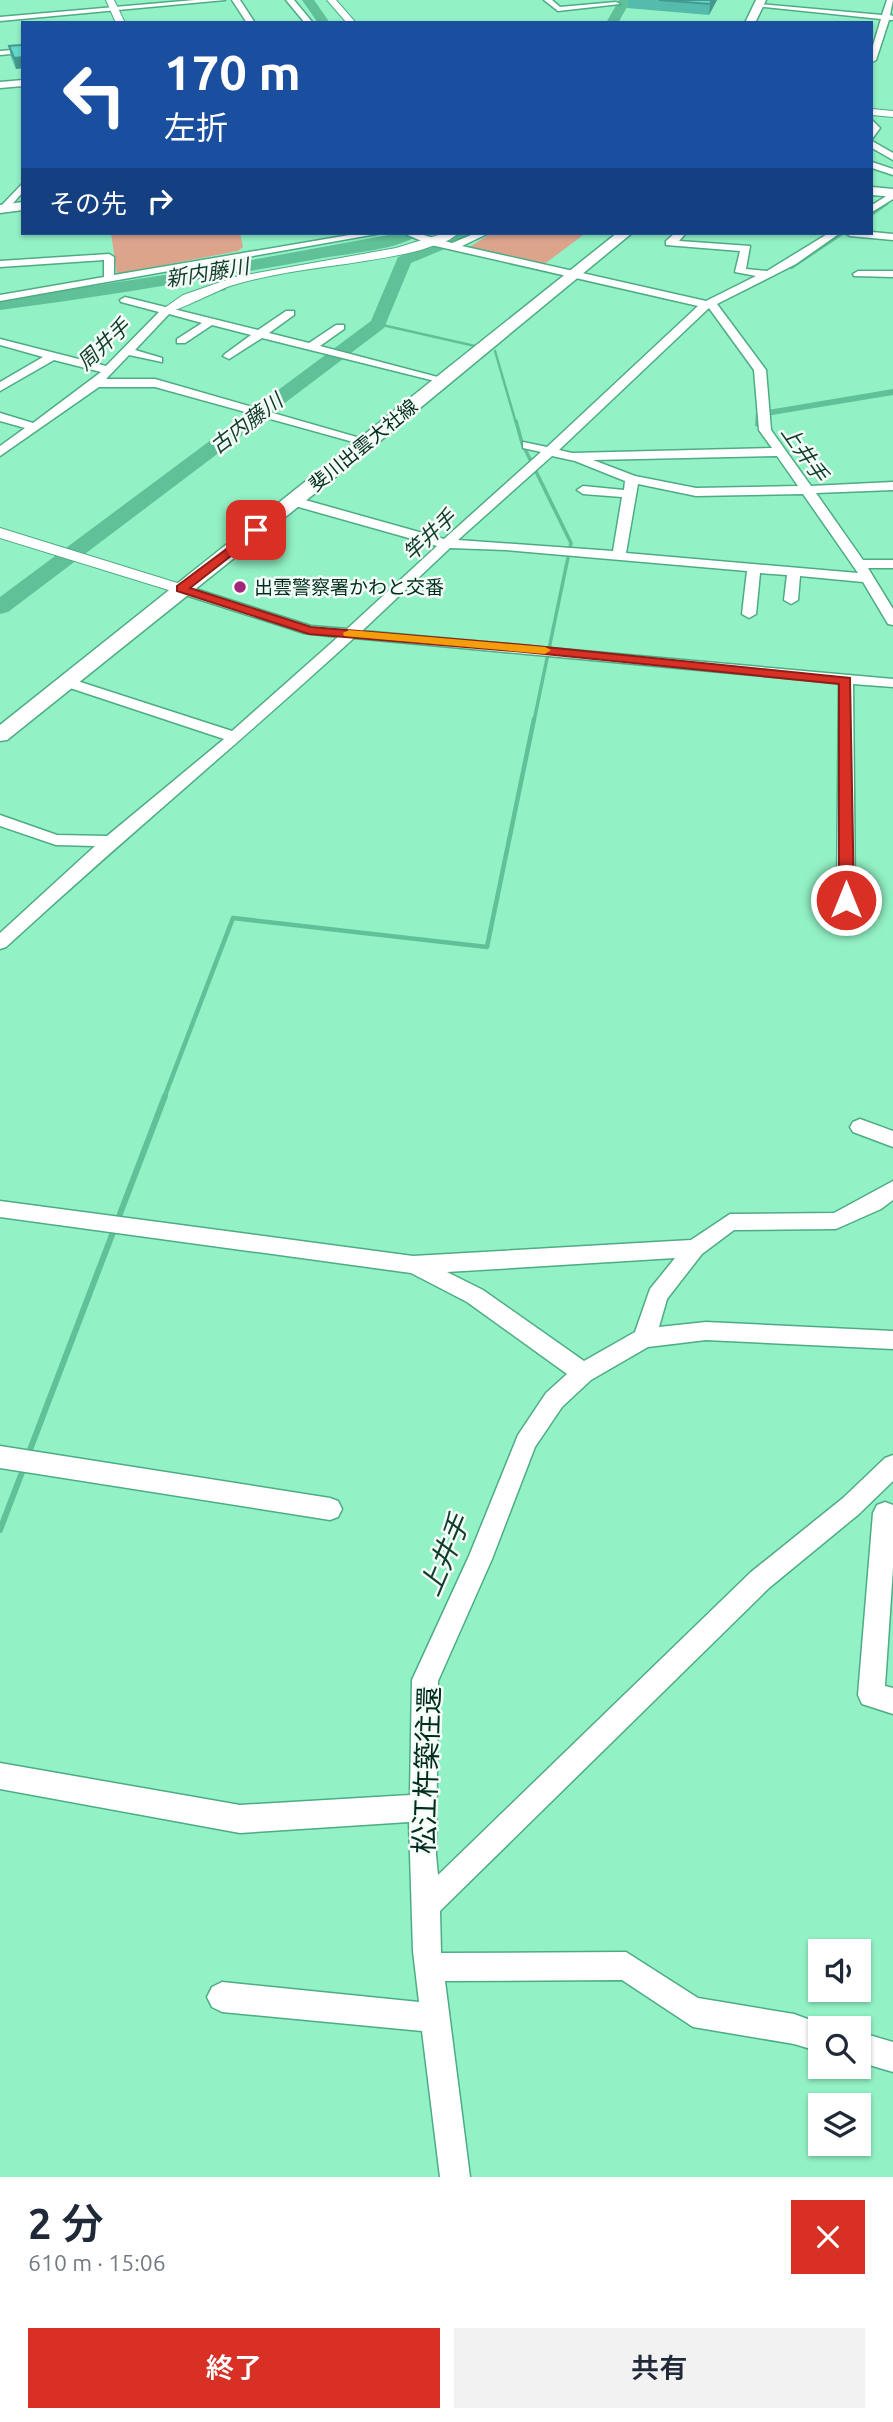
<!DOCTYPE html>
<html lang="ja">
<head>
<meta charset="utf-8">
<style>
  :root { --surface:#fff; --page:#f2f2f3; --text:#1f2937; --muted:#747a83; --accent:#d93025 }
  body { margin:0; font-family:Ubuntu,"Noto Sans JP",sans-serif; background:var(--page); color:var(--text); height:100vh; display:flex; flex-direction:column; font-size:26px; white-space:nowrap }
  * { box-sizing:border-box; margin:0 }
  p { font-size:23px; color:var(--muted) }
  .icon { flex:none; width:38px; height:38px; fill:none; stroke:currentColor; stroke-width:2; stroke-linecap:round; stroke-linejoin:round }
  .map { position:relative; height:2177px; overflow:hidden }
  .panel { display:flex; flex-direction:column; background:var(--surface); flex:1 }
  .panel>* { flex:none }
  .banner { position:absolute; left:21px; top:21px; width:852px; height:214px; border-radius:0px; box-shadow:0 2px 5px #0004; background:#1a4fa0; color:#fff; overflow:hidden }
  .fabs { position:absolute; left:808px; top:1939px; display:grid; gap:14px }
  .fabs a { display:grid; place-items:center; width:63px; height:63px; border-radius:0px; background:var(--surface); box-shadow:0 2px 5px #0004; font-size:35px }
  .pin { position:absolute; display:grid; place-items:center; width:60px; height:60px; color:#fff; margin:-30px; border-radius:14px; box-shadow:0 4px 10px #0006 }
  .me { position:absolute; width:77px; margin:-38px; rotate:0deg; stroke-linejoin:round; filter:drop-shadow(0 0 5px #0008) }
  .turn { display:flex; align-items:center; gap:24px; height:147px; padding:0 28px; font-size:32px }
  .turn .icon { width:91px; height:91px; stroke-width:2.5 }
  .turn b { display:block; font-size:49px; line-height:60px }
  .then { display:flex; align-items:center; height:66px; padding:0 28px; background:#0003; gap:14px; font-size:26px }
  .round { display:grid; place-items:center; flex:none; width:74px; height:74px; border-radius:0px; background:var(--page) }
  .head { display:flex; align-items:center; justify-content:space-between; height:119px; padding:0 28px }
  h1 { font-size:42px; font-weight:600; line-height:52px }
  .primary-button { display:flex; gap:14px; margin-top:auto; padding:14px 28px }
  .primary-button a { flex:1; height:80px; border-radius:0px; background:var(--accent); color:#fff; font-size:28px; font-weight:600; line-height:80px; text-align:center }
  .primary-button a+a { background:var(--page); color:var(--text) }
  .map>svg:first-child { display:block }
  .green { fill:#dda48c }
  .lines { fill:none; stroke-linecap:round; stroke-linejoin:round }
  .stream-far3 { stroke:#60c097; stroke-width:2.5 }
  .stream-far2 { stroke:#60c097; stroke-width:3.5 }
  .stream-far1 { stroke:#60c097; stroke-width:4.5 }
  .stream { stroke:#60c097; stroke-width:6 }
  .canal { fill:#60c097; fill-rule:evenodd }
  .river { fill:#60c097; fill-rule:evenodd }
  .minor-casing { stroke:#4dac84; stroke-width:3 }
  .tertiary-casing { stroke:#4dac84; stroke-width:2 }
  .secondary-casing { stroke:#4dac84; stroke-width:3 }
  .minor { fill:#fff; fill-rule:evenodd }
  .tertiary { fill:#fff; fill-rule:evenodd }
  .secondary { fill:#fff; fill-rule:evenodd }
  .wall { fill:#54bbad }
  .shaded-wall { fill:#45988d }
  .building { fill:#62d9c9; stroke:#45988d; stroke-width:2 }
  .route { fill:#d93025; stroke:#8d1f18; stroke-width:2 }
  .slow { fill:#f59e0b }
  .poi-dot { fill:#a2277c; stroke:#f4fdf8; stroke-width:2.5 }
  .labels { text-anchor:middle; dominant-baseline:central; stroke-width:5; stroke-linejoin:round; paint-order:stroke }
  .far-street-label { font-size:19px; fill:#012c1d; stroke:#f4fdf8 }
  .far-poi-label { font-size:19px; fill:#012c1d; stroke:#f4fdf8; text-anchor:start }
  .far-water-label { font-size:21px; font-style:italic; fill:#123c2b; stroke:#f4fdf8 }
  .near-water-label { font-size:28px; font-style:italic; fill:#123c2b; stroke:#f4fdf8 }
  .near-street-label { font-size:28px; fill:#012c1d; stroke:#f4fdf8 }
</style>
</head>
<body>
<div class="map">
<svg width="893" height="2177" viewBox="0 0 893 2177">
  <rect width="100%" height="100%" fill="#92f1c5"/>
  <g class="green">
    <polygon points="111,233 240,233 243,247 238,251 117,274"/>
    <polygon points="492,233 586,233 543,265 466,249"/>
  </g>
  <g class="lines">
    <g class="stream-far3">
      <polyline points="378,324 475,346"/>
      <polyline points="495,351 516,423"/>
    </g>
    <polyline class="stream-far2" points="516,421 522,443 571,543 534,721"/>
    <polyline class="stream-far1" points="164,1098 233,918 487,947 534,719"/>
    <g class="stream">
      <polyline points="28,1455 165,1096"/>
      <polyline points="0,1530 24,1467"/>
    </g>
    <g class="canal">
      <polygon points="882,202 889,204 872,216 872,209"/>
      <polygon points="835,233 846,233 792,269 786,269 786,265"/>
      <polygon points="209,269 226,290 195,297 195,293 214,287 204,272"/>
      <polygon points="893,389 893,395 766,416 765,428 755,426 756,412"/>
    </g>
    <g class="river">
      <polygon points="302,0 314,0 330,23 318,23"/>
      <polygon points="619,0 631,0 618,23 606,23"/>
      <path d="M399 233H420C404 250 341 254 317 259 212 278 106 296 0 310V300L197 270Z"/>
      <polygon points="458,233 479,233 476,236 411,263 384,328 8,612 0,614 0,597 371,321 398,257"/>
    </g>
    <g class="minor-casing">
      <g id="minor">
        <polygon points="195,0 225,0 0,21 0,17"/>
        <polygon points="232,0 240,0 255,23 247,23"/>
        <polygon points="286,0 294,0 313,23 305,23"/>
        <polygon points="544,0 552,0 560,7 616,2 620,4 558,11"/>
        <polygon points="887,0 893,0 890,15 893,16 893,20 889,20 876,60 872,62 872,49 881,19 754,6 758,4 882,15"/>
        <polygon points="23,49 23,53 0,55 0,51"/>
        <polygon points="23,80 23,86 0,88 0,82"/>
        <polygon points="872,120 880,128 872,139"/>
        <polygon points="872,141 893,153 893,160 872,148"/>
        <polygon points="872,162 893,169 893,175 872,168"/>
        <polygon points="23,183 23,192 7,210 1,210 1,206"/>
        <polygon points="893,192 893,199 872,212 872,205"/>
        <polygon points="872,232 893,234 893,240 850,236 845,233"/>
        <polygon points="361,233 382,233 0,301 0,295 104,277 104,260 0,267 0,261 109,254 114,257 114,275"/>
        <path d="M403 233H416L452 243 476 233H489L462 246 706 301 756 276 735 272 740 251 666 245V241L675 233H686L679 241 750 246 746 269 767 271 829 233H840L796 264 717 304 766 370 771 430 811 486 893 482V490L816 493 863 560H893V568H868L893 609V625L888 624 863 582 800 576 798 600 791 604 784 600 787 575 760 573 756 614 749 618 742 614 747 571 506 550 450 548 362 631 893 679V687L853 684 855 899 846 905 837 899 839 683 354 638C239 743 120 842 6 947L0 949V933L95 846 56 845 0 826V815L57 835 107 836 224 739 61 685 59 682 61 679H71L232 731 338 637 304 633 176 592V586H186L311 626 347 629 437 546 288 504V498H298L444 539 541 452 523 448V442L547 447 698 306 431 245ZM709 308 754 370 759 430 772 448 572 453 559 450ZM552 456 575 461 625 481 624 490 583 486 577 490 583 494 622 497 613 551 458 540ZM777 456 798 486 696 488 635 476 593 460ZM638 484 696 496 803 494 858 573 626 553Z"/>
        <polygon points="858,271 893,271 893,277 854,276 853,274"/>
        <polygon points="125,297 258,330 286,311 294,311 294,315 269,333 309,343 336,325 344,325 344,329 320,346 449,380 443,383 262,338 229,359 223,356 225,354 251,335 212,325 185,343 177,343 177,339 202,323 169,314 135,350 162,358 162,362 129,355 106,379 155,379 374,442 364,445 155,387 99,387 0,456 0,446 25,428 0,421 0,413 33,423 101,372 54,360 0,391 0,382 43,357 0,345 0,339 106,366 159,312 121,302 120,300"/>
        <polygon points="860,1119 893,1131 893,1147 853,1132 850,1127 853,1122"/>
        <path d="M893 1181V1200L881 1209 836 1229 734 1230 702 1254 667 1299 659 1327 706 1322 893 1331V1349L706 1340 648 1347 591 1380 562 1407 535 1447 492 1559 438 1681 436 1855 438 1875 751 1572 843 1498 885 1458 893 1455V1481L859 1514 769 1588 440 1911 441 1953 626 1952 698 1998 794 2014 832 2028H821V2052L794 2044 693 2027 622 1980 445 1981 470 2177H440L422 2031 222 2012 212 2007 207 1997 212 1987 222 1982 419 2002 413 1951 409 1822 240 1833 0 1789V1763L240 1805 410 1795 412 1680 469 1556 518 1435 546 1393 567 1374 467 1302 411 1273 0 1217V1201L413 1256 691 1240 730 1214 834 1213ZM675 1258 650 1289 635 1332 584 1361 483 1290 447 1272Z"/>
        <polygon points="0,1446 330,1498 338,1501 342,1509 338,1517 330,1520 0,1468"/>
        <polygon points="885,1502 893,1505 893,1568 885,1686 893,1688 893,1714 862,1704 858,1695 873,1513 877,1505"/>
        <polygon points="859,2032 893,2042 893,2072 859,2062"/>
      </g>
    </g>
    <g class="tertiary-casing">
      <g id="tertiary">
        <polygon points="106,0 114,0 125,23 116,23"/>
        <polygon points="327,0 336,0 356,23 347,23"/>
        <polygon points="872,109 893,111 893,117 872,115"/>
        <path d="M445 233H459L449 240 421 250C358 266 292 267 230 286 216 291 170 315 161 314L160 311 183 295 235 277 396 248Z"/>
        <polygon points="0,528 187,586 189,589 187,592 175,592 0,538"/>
      </g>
    </g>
    <g class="secondary-casing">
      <g id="secondary">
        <polygon points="756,0 766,0 755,23 745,23"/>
        <polygon points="872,187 893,189 893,197 872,195"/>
        <polygon points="23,202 23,210 0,213 0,205"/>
        <polygon points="617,233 632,233 374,446 7,740 0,741 0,725"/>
      </g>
    </g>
    <use href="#minor" class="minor"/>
    <use href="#tertiary" class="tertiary"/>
    <use href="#secondary" class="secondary"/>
  </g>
  <g class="wall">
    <polygon points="628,0 717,0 709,15 627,8"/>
    <polygon points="23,43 23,68 16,69 11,57 9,46 21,45"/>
  </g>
  <g class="shaded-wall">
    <polygon points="712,0 717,0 709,15 710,4"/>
    <polygon points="23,57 23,68 16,69 14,58"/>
  </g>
  <g class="building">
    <polygon points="659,0 712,0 710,4"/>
    <polygon points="23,43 23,57 14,58 9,46 21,45"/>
  </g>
  <polygon class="route" points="256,527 261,530 260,533 190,588 311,627 525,645 850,678 854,900 852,903 841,903 839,900 839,684 525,652 309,634 177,591 177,586"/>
  <polygon class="slow" points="349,630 545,647 551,650 545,654 344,636 343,633"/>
  <circle class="poi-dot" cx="240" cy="587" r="7"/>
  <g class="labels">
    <g class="far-street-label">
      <text transform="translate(363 445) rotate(-39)">斐川出雲大社線</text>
    </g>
    <g class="far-poi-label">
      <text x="254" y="587">出雲警察署かわと交番</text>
    </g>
    <g class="far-water-label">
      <text transform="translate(207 272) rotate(-9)">新内藤川</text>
      <text transform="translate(103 344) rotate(-43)">周井手</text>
      <text transform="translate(246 423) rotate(-37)">古内藤川</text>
      <text transform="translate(805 453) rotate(55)">上井手</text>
      <text transform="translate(429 535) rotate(-43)">竿井手</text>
    </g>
    <g class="near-water-label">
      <text transform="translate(444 1555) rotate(-67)">上井手</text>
    </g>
    <g class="near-street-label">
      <text transform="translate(426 1770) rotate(-88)">松江杵築往還</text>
    </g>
  </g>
</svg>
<div class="fabs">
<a><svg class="icon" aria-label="sound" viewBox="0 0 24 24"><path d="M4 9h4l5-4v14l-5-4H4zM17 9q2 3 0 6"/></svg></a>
<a><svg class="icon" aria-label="search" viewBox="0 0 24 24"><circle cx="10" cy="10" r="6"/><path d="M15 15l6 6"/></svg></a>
<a><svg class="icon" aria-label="layers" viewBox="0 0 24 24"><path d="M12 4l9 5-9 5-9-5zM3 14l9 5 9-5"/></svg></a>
</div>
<div class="pin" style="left:256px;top:530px;background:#d93025"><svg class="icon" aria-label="arrive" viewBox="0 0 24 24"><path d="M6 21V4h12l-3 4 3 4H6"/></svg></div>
<svg class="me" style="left:846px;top:900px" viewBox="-20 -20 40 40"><circle r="17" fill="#d93025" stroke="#fff" stroke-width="3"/><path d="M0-11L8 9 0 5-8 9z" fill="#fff"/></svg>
<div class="banner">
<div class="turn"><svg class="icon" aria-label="left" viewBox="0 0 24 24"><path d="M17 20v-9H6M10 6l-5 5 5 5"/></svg><div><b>170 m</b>左折</div></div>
<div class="then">その先<svg class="icon" aria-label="right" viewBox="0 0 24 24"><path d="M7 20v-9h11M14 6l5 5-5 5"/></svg></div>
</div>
</div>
<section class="panel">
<div class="head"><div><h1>2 分</h1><p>610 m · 15:06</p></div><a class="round" style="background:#d93025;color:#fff"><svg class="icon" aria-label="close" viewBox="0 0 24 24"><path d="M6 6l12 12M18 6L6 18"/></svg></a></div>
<div class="primary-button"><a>終了</a><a>共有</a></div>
</section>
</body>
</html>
